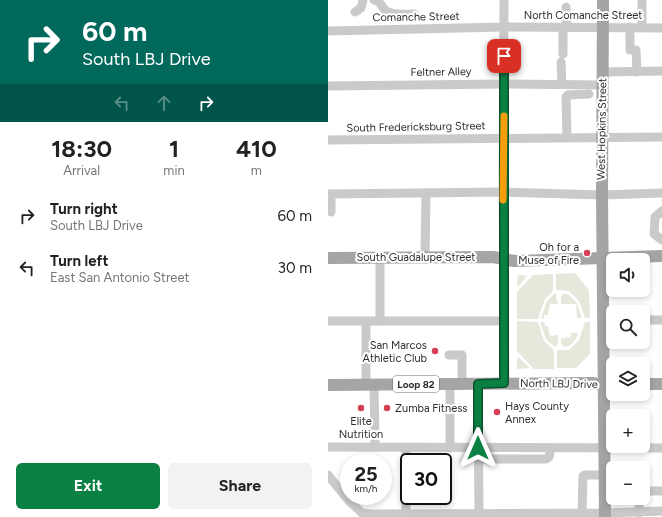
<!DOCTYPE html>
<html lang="en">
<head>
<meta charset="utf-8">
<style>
  :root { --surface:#fff; --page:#f2f2f2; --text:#222; --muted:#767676; --accent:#0b8043 }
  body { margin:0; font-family:Figtree,sans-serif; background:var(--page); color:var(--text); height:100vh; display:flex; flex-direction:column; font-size:15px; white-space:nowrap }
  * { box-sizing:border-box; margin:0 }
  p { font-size:13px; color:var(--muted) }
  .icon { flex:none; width:22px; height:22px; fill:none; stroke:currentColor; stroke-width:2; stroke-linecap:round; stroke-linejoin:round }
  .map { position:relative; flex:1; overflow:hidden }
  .drawer { display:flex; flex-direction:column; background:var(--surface); width:328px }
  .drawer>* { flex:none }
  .top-card { background:#00695c; color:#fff; overflow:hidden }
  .fabs { position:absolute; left:278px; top:253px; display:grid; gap:8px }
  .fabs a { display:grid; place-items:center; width:44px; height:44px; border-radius:6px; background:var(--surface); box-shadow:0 2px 6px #0003; font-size:20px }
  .speed { position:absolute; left:12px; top:453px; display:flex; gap:8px; font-size:20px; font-weight:700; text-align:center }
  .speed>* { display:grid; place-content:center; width:52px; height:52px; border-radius:50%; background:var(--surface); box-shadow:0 2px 6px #0003; line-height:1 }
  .speed small { font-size:10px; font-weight:400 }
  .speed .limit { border:2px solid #111; border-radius:6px; background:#fff; color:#111 }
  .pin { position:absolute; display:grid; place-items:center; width:34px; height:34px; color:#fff; margin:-17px; border-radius:8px; box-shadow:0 2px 6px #0006 }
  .me { position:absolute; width:44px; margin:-22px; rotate:0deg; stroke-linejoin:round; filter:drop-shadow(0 0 3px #0008) }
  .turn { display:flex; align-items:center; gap:14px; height:84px; padding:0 16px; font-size:18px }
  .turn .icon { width:52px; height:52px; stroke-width:2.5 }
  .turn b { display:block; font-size:28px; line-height:34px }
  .lanes { display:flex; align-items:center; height:38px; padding:0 16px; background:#0003; justify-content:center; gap:20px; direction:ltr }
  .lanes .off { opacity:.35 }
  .eta { display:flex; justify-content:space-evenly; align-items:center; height:68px; text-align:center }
  .eta b { font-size:24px; font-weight:700; line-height:28px }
  .button { display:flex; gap:8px; margin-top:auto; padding:8px 16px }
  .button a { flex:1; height:46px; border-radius:6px; background:var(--accent); color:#fff; font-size:16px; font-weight:700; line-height:46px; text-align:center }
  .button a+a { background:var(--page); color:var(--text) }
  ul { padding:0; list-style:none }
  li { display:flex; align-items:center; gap:12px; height:52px; padding:0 16px }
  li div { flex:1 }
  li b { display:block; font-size:15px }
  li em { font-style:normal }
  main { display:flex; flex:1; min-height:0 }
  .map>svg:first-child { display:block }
  .green { fill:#e4e9dc }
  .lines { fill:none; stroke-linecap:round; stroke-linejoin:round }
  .minor { stroke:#cacaca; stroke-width:9 }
  .major { stroke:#a5a5a5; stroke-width:12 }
  .route-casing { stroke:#07532c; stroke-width:10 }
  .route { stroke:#0b8043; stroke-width:7 }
  .slow { stroke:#f59e0b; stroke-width:7 }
  .poi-dot { fill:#d43f55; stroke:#fff; stroke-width:1.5 }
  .labels { text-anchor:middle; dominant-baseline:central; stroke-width:4; stroke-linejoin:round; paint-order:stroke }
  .shield { fill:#fff; stroke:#6c6c6c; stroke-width:1 }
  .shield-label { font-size:10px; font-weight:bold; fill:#2d2d2d }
  .street-label { font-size:11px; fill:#2d2d2d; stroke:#fff }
  .poi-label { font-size:11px; fill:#2d2d2d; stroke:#fff; text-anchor:end }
</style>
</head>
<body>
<main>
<section class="drawer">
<div class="top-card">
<div class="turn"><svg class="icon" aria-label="right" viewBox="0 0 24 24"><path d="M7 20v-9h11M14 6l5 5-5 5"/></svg><div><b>60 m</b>South LBJ Drive</div></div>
<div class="lanes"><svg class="icon off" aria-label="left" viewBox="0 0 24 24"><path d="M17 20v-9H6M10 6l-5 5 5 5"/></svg><svg class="icon off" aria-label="ahead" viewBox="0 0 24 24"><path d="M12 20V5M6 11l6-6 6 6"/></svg><svg class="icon" aria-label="right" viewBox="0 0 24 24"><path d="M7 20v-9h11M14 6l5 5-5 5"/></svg></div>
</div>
<div class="eta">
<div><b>18:30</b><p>Arrival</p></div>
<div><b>1</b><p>min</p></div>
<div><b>410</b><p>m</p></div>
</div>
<ul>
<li><svg class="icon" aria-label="right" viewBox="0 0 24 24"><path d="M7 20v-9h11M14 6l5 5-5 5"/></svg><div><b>Turn right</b><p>South LBJ Drive</p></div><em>60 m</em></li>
<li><svg class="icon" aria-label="left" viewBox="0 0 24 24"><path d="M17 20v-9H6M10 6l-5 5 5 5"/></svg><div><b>Turn left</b><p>East San Antonio Street</p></div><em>30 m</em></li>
</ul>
<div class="button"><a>Exit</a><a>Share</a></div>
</section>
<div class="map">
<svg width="334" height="517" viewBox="0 0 334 517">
  <rect width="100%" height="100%" fill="#fff"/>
  <g class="green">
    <polygon points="247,273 261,290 262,318 257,318 251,301 241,291 228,290 228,274"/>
    <polygon points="225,274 225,291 217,299 210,319 189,319 189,292 205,275"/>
    <polygon points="190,275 196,275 196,276 199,276 190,287 189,283"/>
    <polygon points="227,293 229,296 228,297 230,304 222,304 220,315 216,315 216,319 213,318 219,301"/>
    <polygon points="235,294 240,294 249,303 254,318 249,318 248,304 233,304 233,296"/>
    <polygon points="189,321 210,322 216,341 226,350 226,369 206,369 189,351"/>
    <polygon points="212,322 216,322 217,326 220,326 222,336 230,335 230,344 227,347 218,339"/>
    <polygon points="257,322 262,322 262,354 248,368 229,368 229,350 241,350 251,340"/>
    <path d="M243 333H250C249 339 243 347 236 347L233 344V338L243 337Z"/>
    <polygon points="190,357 201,367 201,368 190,369 189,367 189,360"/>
  </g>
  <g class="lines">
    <g class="minor">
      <path d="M46 0C54 2 52 5 57 10 63 16 78 14 86 14"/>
      <polyline points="176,0 175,192 177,383"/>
      <polyline points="314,0 314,27"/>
      <polyline points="238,7 239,27"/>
      <polyline points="27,12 33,8 35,0"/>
      <polyline points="235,27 235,54"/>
      <polyline points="0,31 176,27 334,28"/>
      <polyline points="302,50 302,27"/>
      <polyline points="308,50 309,72"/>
      <polyline points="233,62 234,84"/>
      <polyline points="275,72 334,71"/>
      <polyline points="0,86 176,84 275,85"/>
      <polyline points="239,138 238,97 240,95 261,94"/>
      <polyline points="0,140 334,137"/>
      <polyline points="0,194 175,192 274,195 334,193"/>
      <polyline points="3,194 3,212"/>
      <polyline points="334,211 327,217 326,234 334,240"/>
      <polyline points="97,258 98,193"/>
      <polyline points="275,320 285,320"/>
      <polyline points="315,320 334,320"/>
      <polyline points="0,321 176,321"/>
      <polyline points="52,321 52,257"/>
      <polyline points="121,355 134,355 134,384"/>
      <polyline points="38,384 38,321"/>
      <polyline points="46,384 47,447"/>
      <polyline points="122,384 122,448"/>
      <polyline points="150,384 151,517"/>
      <polyline points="0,447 334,448"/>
      <polyline points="78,448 78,514"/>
      <polyline points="151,459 218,459 221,457 223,448"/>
      <polyline points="0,475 21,501 34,513 44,514 277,513 334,511"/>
      <polyline points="315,491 334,491"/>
      <polyline points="254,513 255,476 257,475 276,475"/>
      <polyline points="311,513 311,498"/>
    </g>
    <g class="major">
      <polyline points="275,0 274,195 277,517"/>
      <polyline points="0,258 165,257 186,261 334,256"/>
      <polyline points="315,384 334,384"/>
      <polyline points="0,385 264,383 275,385 285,385"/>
    </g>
  </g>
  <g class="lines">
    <g class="route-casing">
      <polyline id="route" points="150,448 150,384 176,383 176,56"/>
    </g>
    <use href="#route" class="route"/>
    <polyline class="slow" points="175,200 176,116"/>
  </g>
  <g class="poi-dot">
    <circle cx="259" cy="253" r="4"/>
    <circle cx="107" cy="351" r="4"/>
    <circle cx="33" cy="408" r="4"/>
    <circle cx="59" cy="408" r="4"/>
    <circle cx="169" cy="412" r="4"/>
  </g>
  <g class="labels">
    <rect class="shield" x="65" y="376" width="46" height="16" rx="3"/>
    <g class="shield-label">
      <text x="88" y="384">Loop 82</text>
    </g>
    <g class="street-label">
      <text x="255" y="15">North Comanche Street</text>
      <text transform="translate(88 17) rotate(-1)">Comanche Street</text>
      <text transform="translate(113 72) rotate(-1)">Feltner Alley</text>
      <text transform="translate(88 127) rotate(-1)">South Fredericksburg Street</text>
      <text transform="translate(274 129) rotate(-89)">West Hopkins Street</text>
      <text x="88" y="257">South Guadalupe Street</text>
      <text transform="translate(231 384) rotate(1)">North LBJ Drive</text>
    </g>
    <g class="poi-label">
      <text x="251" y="247">Oh for a<tspan x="251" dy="13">Muse of Fire</tspan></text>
      <text x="99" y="345">San Marcos<tspan x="99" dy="13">Athletic Club</tspan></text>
      <text x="177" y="406" text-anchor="start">Hays County<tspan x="177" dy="13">Annex</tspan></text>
      <text x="67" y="408" text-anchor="start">Zumba Fitness</text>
      <text x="33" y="421" text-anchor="middle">Elite<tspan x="33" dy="13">Nutrition</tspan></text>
    </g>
  </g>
</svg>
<div class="fabs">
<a><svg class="icon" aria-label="sound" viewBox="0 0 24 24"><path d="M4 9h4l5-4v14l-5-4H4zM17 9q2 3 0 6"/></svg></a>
<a><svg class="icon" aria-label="search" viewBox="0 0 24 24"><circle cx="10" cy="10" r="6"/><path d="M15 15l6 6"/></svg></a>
<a><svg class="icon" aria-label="layers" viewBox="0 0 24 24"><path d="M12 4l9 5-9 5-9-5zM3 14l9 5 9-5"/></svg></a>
<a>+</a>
<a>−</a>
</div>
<div class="speed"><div>25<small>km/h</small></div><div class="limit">30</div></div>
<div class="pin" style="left:176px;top:56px;background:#d93025"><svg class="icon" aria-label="arrive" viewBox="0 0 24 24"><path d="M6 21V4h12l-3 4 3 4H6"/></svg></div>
<svg class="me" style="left:150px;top:448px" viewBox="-20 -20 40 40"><path d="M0-17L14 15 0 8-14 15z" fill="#0b8043" stroke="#fff" stroke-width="4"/></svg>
</div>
</main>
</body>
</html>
